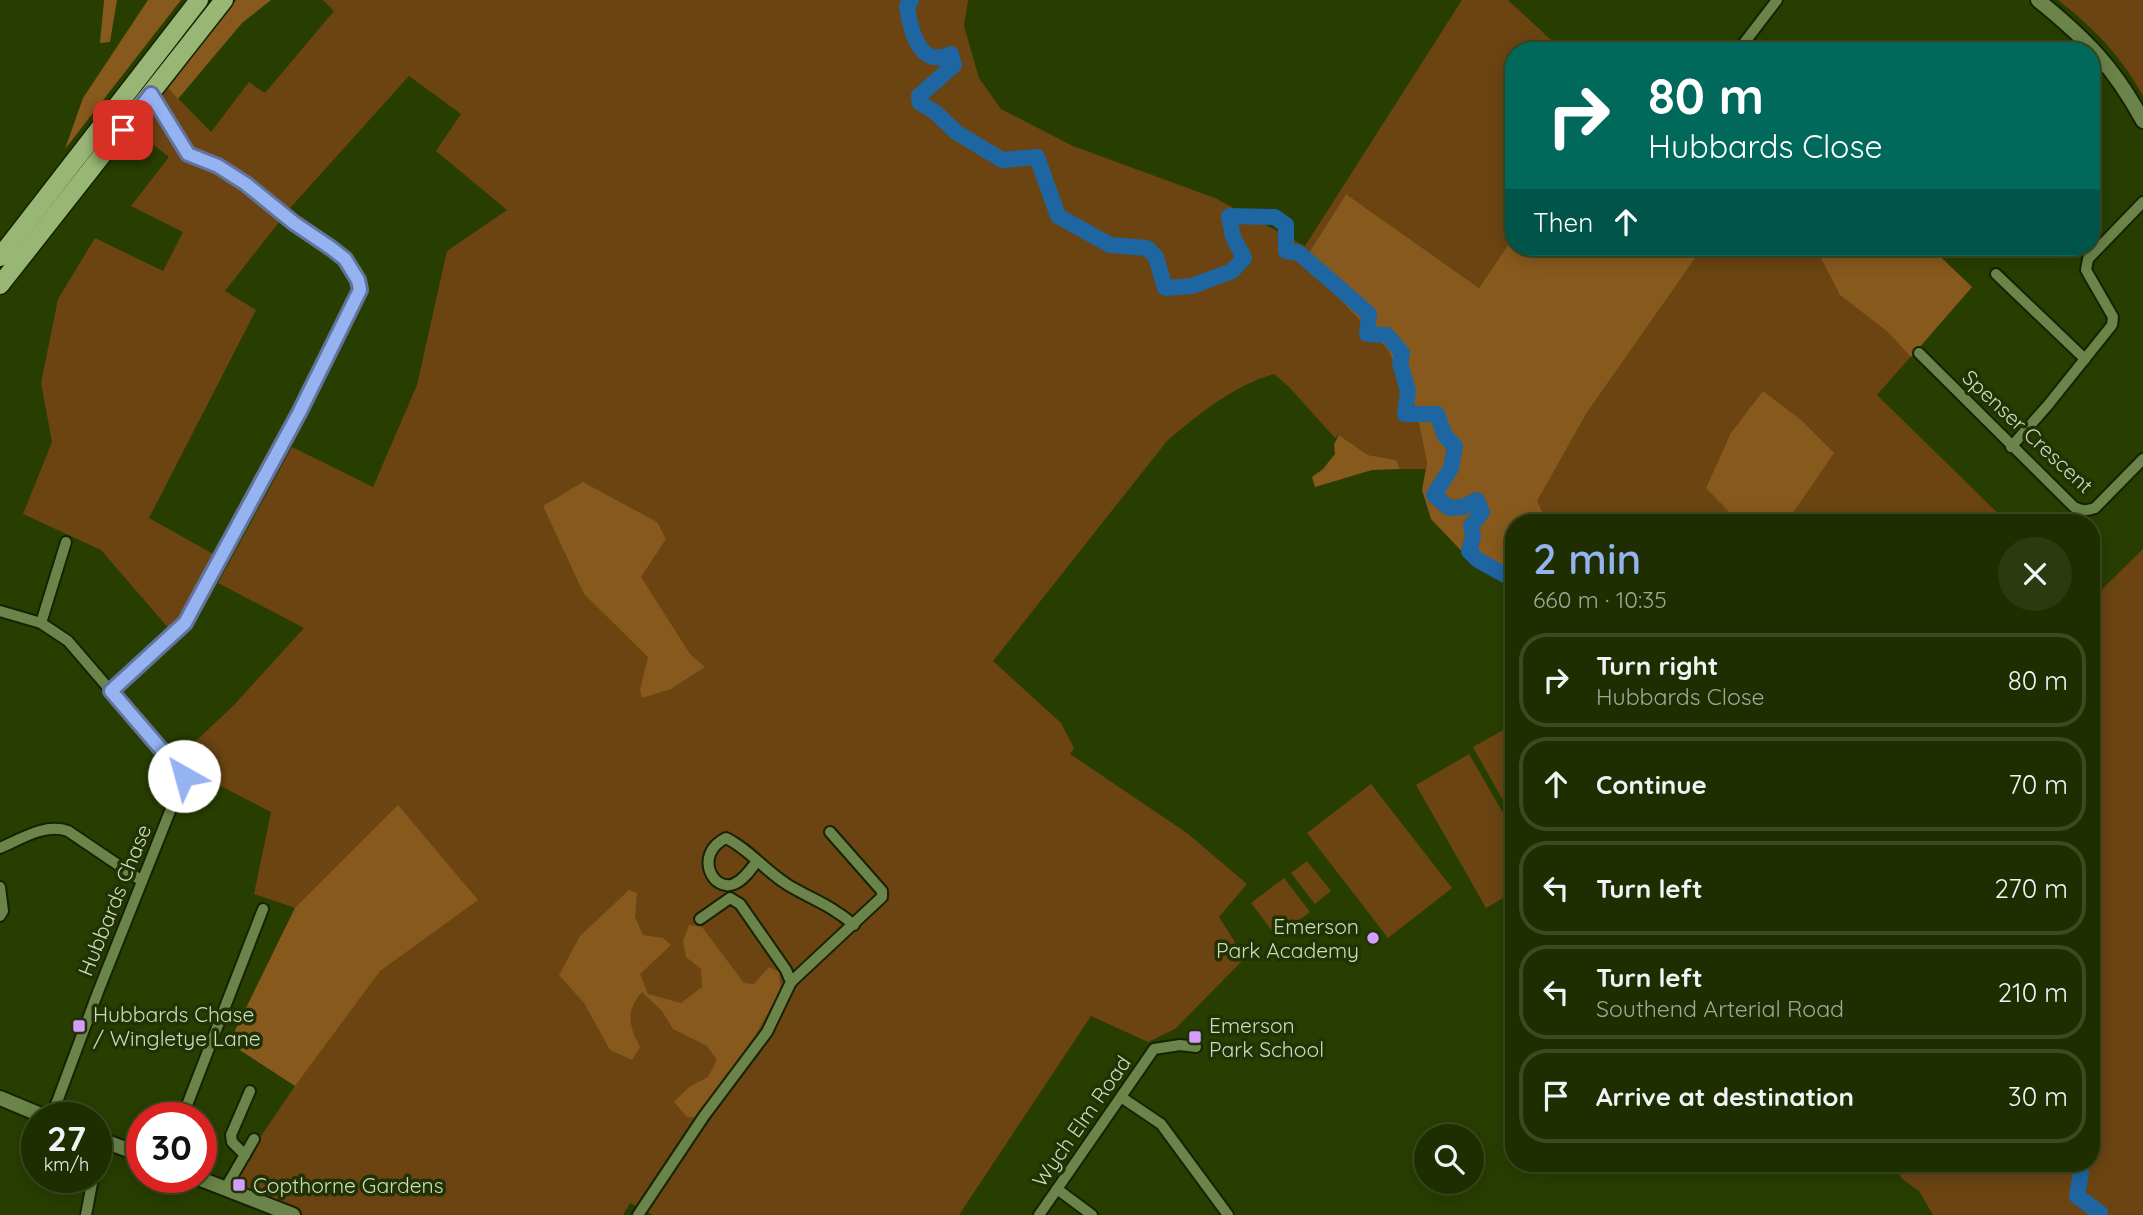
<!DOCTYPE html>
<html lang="en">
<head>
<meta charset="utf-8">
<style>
  :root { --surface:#1e2e00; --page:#2b3a0f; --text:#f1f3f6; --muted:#a1a899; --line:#3c4a22; --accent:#95b2f1 }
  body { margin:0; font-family:Quicksand,sans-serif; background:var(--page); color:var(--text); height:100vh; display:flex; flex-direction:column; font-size:26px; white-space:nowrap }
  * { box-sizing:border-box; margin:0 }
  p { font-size:23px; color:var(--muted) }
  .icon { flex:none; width:38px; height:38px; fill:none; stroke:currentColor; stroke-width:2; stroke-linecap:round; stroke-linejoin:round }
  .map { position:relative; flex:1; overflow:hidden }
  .panel { position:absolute; left:1505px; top:514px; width:595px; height:658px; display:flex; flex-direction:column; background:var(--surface); border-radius:28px; box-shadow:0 4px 18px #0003,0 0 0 2px var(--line) }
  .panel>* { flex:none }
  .hud { position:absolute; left:1505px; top:42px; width:595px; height:214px; border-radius:28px; box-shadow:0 4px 18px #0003,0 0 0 2px var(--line); background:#00695c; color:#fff; overflow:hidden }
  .buttons { position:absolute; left:1414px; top:1124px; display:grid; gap:14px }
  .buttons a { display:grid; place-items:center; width:70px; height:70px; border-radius:50%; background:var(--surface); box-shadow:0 4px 18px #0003,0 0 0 2px var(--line); font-size:35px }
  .speed { position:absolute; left:21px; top:1102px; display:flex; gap:14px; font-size:35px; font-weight:700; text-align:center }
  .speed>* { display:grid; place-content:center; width:91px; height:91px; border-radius:50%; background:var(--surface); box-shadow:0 4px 18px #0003,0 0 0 2px var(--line); line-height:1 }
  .speed small { font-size:18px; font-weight:400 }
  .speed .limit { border:10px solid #d22; background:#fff; color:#111 }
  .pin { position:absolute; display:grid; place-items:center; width:60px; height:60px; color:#fff; margin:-30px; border-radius:14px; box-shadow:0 4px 10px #0006 }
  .me { position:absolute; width:77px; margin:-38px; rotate:322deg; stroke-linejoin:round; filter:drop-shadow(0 0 5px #0008) }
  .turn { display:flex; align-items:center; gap:24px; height:147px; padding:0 28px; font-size:32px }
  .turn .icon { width:91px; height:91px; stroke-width:2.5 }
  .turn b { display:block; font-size:49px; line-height:60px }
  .then { display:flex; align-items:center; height:66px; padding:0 28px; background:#0003; gap:14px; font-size:26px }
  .round { display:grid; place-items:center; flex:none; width:74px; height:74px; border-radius:37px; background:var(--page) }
  .headline { display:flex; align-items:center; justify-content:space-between; height:119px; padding:0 28px }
  h1 { font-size:42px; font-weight:600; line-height:52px; color:var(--accent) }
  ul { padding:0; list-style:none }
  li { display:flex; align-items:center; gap:21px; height:94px; margin:0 14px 10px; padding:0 14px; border:4px solid var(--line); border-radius:28px }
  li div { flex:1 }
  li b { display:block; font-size:26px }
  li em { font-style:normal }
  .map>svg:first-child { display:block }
  .green { fill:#6b4412 }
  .forest { fill:#87591d }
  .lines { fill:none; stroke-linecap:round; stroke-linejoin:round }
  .river { stroke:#1d66a2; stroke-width:16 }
  .minor-casing { stroke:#162204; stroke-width:14 }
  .tertiary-casing { stroke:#162204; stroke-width:18 }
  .trunk-casing { stroke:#162204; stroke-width:21 }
  .minor { stroke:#6a8449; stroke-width:10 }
  .tertiary { stroke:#6a8449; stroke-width:14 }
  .trunk { stroke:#98b674; stroke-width:18 }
  .route-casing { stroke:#61749d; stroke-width:18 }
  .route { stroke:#95b2f1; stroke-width:12 }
  .poi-dot { fill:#d29dfd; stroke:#213204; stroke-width:2.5 }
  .labels { text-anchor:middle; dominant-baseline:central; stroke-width:7; stroke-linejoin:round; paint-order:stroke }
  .street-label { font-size:21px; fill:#cddcbd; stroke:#213204 }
  .poi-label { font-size:21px; fill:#cddcbd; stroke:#213204; text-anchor:start }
</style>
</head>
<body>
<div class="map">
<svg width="2143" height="1215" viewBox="0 0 2143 1215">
  <rect width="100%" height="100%" fill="#283e00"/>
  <g class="green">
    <path d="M323 0H968L964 26 979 78 1001 109 1073 146 1215 198 1305 246 1462 0H1508L1549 38 1569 51H1514V236L1479 288 1346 194 1305 260 1388 350 1415 405 1427 463 1426 469H1400L1395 460 1368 455 1339 435 1335 438 1289 387 1274 374C1233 386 1199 414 1167 441L993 661 1061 723 1074 748 1070 754 1187 833 1247 884 1219 917 1245 958 1175 1029 1148 1042 1091 1016 959 1215H653L630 1203 623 1215H296L225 1189 295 1086 229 1043 295 908 254 894 271 812 188 769 181 755 235 704 304 628 218 583 292 447 373 487 417 385 447 251 507 210 436 151 461 114 409 76 291 207 225 291 256 310 149 518 215 555 170 630 101 550 23 514 52 442 41 383 58 299 95 238 163 271 183 232 131 206 169 157 135 130 168 88 211 132 249 82 265 93 334 11Z"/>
    <path d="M2058 0H2143V96C2123 58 2092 26 2058 0Z"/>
    <polygon points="1703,247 1930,247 1972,287 1877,395 2008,523 1656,523 1650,519 1647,523 1549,523 1536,501 1586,414"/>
    <polygon points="2143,549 2143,1215 1933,1215 1919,1191 1902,1179 1893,1164 2091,1164 2091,600"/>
    <polygon points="1514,724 1514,820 1473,747"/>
    <polygon points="1469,754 1514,832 1514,892 1486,908 1416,785"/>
    <polygon points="1371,784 1452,888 1388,938 1307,833"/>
    <polygon points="1307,861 1331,891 1315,904 1291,873"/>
    <polygon points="1284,878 1310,912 1277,937 1251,903"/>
  </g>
  <g class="forest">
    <polygon points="104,0 117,0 110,42 100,43"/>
    <polygon points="148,0 181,0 65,149 83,98"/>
    <polygon points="236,0 271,0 242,23 178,99 168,88"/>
    <polygon points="1346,194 1479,288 1514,236 1514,247 1703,247 1586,414 1537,501 1548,523 1514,523 1514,575 1501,575 1472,562 1431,519 1422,490 1427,463 1415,405 1388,350 1304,261"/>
    <polygon points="1822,247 1930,247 1972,287 1911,357 1888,332 1840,295 1820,256"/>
    <polygon points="1763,391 1801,420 1834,453 1786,523 1740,523 1706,488 1731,433"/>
    <polygon points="1339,435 1368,455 1396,460 1400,469 1372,470 1315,487 1312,477 1323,469 1335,454 1334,444"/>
    <polygon points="583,482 657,522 666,539 641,577 690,654 705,667 671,689 642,698 640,690 648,657 584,594 543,506"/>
    <polygon points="398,805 478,900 380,971 295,1086 229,1043 295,908"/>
    <path d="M629 890 637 893 635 917 643 935 663 938 671 945 640 974 648 994 681 1003 702 987 701 969 686 957 683 941 689 925 702 927 744 983 754 984 769 967 779 972 781 990 746 1052 696 1117H687L674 1102 689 1087 708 1077 717 1060 707 1046 673 1029 662 1011 642 992C625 1011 629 1026 640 1047L632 1060 610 1050 584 1003 559 975 580 936Z"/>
  </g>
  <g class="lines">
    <g class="river">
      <path d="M911 0 907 6C910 28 919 70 951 54L954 65 919 96 920 103 935 112 956 132 1002 160 1037 157 1058 216 1110 245 1147 248 1156 257 1165 288 1192 286 1232 271 1244 258 1233 237 1229 216 1275 217 1286 225V251L1299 253 1369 314 1367 334 1387 335 1402 353 1400 363 1408 391 1405 414H1437L1445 436 1455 446 1451 468 1434 495 1449 508 1463 507 1477 500 1482 512 1471 526 1473 536 1469 551 1478 560 1514 580"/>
      <polyline points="2075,1164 2081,1172 2077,1196 2100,1213 2099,1215"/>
    </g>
    <g class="minor-casing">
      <g id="minor">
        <polyline points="1738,51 1777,0"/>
        <polyline points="1996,274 2085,359"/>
        <path d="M1919 353 2074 507C2082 511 2087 511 2095 508L2143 459"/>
        <polyline points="2011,447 2048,405 2112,325 2113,317 2086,270 2088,259 2143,202"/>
        <polyline points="0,611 41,623 68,641 184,776 98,992 51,1118"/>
        <polyline points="41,623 66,542"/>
        <polyline points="111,690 185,623 299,413 360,291 357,280 345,259 331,248 294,223 246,183 218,166 188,154 151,94"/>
        <path d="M0 848C21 839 45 823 68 831L142 881"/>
        <path d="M757 861C751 869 744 880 734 884 713 893 693 854 726 838 749 849 765 871 788 885 813 900 831 905 854 925"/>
        <polyline points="0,887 3,911 0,916"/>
        <polyline points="791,982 882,897 882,891 830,832"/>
        <polyline points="1121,1097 1161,1124 1228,1215"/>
        <polyline points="182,1118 263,909"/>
        <polyline points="245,1155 232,1142 231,1135 250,1091"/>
        <polyline points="96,1161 101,1139"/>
        <polyline points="225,1189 254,1139"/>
        <polyline points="1057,1189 1092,1215"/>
        <polyline points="86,1215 93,1178"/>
        <polyline points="638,1215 704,1116 767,1032 791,982 786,970 740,904 730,898 700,919"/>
        <polyline points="1039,1215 1154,1049 1180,1045 1196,1047"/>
      </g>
    </g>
    <g class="tertiary-casing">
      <g id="tertiary">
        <path d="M2038 0C2085 38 2114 67 2143 121"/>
        <polyline points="0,1098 48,1118"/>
        <polyline points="96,1138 142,1155"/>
        <polyline points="198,1178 293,1215"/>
      </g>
    </g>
    <g class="trunk-casing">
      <g id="trunk">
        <polyline points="0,257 199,0"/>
        <polyline points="0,285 224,0"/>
      </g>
    </g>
    <use href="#minor" class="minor"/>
    <use href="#tertiary" class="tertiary"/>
    <use href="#trunk" class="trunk"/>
  </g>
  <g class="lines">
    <g class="route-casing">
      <polyline id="route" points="123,130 151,94 188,154 218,166 246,184 294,223 331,248 345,259 358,280 360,290 299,413 185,623 111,691 184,776"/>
    </g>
    <use href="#route" class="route"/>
  </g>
  <g class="poi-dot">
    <circle cx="1373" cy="938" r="7"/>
    <rect x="72" y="1019" width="14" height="14" rx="3.5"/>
    <rect x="1188" y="1030" width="14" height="14" rx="3.5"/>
    <rect x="232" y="1178" width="14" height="14" rx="3.5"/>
  </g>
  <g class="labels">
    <g class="street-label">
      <text transform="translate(2028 431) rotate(43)">Spenser Crescent</text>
      <text transform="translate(114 900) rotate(-68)">Hubbards Chase</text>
      <text transform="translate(1081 1121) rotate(-55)">Wych Elm Road</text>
    </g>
    <g class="poi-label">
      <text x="1359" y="926" text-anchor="end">Emerson<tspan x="1359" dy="24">Park Academy</tspan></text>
      <text x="93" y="1014">Hubbards Chase<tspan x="93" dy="24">/ Wingletye Lane</tspan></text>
      <text x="1209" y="1025">Emerson<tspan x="1209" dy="24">Park School</tspan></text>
      <text x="253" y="1185">Copthorne Gardens</text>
    </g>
  </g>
</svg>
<div class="buttons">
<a><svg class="icon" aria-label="search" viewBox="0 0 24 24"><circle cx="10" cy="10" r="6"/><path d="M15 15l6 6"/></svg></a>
</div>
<div class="speed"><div>27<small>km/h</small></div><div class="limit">30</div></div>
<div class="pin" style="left:123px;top:130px;background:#d93025"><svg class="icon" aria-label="arrive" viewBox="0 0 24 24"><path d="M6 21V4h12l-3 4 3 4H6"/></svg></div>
<svg class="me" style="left:184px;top:776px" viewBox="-20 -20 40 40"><circle r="19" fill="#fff"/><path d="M0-13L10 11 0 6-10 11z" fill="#95b2f1"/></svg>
<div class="hud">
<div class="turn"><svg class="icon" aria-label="right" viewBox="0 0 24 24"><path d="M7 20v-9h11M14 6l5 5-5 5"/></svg><div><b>80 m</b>Hubbards Close</div></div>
<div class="then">Then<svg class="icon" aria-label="ahead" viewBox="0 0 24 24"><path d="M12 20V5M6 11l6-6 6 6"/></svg></div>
</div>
<section class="panel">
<div class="headline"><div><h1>2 min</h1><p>660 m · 10:35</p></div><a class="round"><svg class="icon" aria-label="close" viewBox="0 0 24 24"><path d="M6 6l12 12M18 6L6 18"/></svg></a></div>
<ul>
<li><svg class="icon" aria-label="right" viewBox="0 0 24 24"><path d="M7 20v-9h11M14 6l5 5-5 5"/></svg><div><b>Turn right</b><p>Hubbards Close</p></div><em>80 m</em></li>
<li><svg class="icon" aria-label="ahead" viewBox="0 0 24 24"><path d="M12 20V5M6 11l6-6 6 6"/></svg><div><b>Continue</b></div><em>70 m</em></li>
<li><svg class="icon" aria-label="left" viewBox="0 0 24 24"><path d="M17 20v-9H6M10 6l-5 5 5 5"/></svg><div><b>Turn left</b></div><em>270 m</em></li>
<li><svg class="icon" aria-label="left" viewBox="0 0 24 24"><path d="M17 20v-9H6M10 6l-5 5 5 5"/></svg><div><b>Turn left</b><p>Southend Arterial Road</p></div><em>210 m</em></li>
<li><svg class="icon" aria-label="arrive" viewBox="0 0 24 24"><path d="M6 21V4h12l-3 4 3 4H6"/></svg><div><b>Arrive at destination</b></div><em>30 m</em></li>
</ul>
</section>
</div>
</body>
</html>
